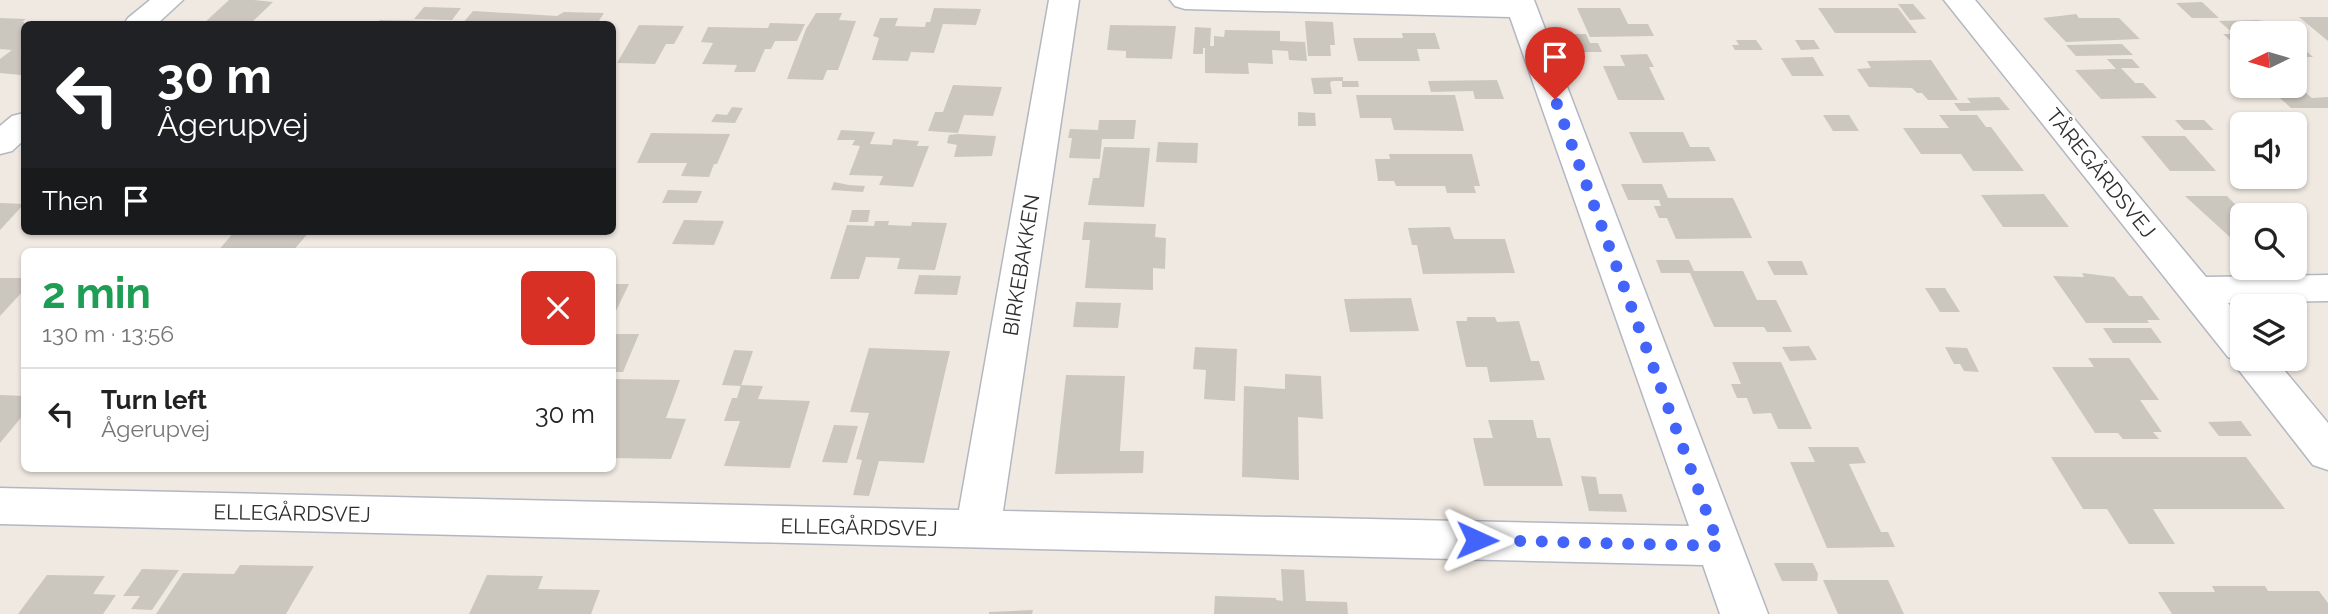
<!DOCTYPE html>
<html lang="en">
<head>
<meta charset="utf-8">
<style>
  :root { --surface:#fff; --page:#f6f6f6; --text:#222; --muted:#767676; --line:#e0e0e0 }
  body { margin:0; font-family:Raleway,sans-serif; background:var(--page); color:var(--text); height:100vh; display:flex; flex-direction:column; font-size:26px; white-space:nowrap }
  * { box-sizing:border-box; margin:0 }
  p { font-size:23px; color:var(--muted) }
  .icon { flex:none; width:38px; height:38px; fill:none; stroke:currentColor; stroke-width:2; stroke-linecap:round; stroke-linejoin:round }
  .map { position:relative; flex:1; overflow:hidden }
  .drawer { position:absolute; left:21px; top:248px; width:595px; height:224px; display:flex; flex-direction:column; background:var(--surface); border-radius:10px; box-shadow:0 2px 5px #0004 }
  .drawer>* { flex:none }
  .banner { position:absolute; left:21px; top:21px; width:595px; height:214px; border-radius:10px; box-shadow:0 2px 5px #0004; background:#202124; color:#fff; overflow:hidden }
  .needle { width:46px; rotate:265deg }
  .tools { position:absolute; left:2230px; top:21px; display:grid; gap:14px }
  .tools a { display:grid; place-items:center; width:77px; height:77px; border-radius:10px; background:var(--surface); box-shadow:0 2px 5px #0004; font-size:35px }
  .pin { position:absolute; display:grid; place-items:center; width:60px; height:60px; color:#fff; margin:-72px -30px; border-radius:50% 50% 50% 0; rotate:-45deg; box-shadow:0 0 7px #0007 }
  .pin .icon { rotate:45deg }
  .me { position:absolute; width:77px; margin:-38px; rotate:91deg; stroke-linejoin:round; filter:drop-shadow(0 0 5px #0008) }
  .turn { display:flex; align-items:center; gap:24px; height:147px; padding:0 21px; font-size:32px }
  .turn .icon { width:91px; height:91px; stroke-width:2.5 }
  .turn b { display:block; font-size:49px; line-height:60px }
  .then { display:flex; align-items:center; height:66px; padding:0 21px; background:#0003; gap:14px; font-size:26px }
  .round { display:grid; place-items:center; flex:none; width:74px; height:74px; border-radius:10px; background:var(--page) }
  .summary { display:flex; align-items:center; justify-content:space-between; height:119px; padding:0 21px }
  h1 { font-size:42px; font-weight:700; line-height:52px; color:#1e9e55 }
  ul { padding:0; list-style:none }
  li { display:flex; align-items:center; gap:21px; height:91px; padding:0 21px; border-top:2px solid var(--line) }
  li div { flex:1 }
  li b { display:block; font-size:26px }
  li em { font-style:normal }
  .map>svg:first-child { display:block }
  .building { fill:#cbc7bf }
  .lines { fill:none; stroke-linecap:round; stroke-linejoin:round }
  .minor-casing { stroke:#b4b7c1; stroke-width:3 }
  .minor { fill:#fff; fill-rule:evenodd }
  .route { stroke:#4264fb; stroke-width:12; stroke-dasharray:0 21.6 }
  .labels { text-anchor:middle; dominant-baseline:central; stroke-width:5; stroke-linejoin:round; paint-order:stroke }
  .street-label { font-size:21px; fill:#2e2e2e; stroke:#fff }
</style>
</head>
<body>
<div class="map">
<svg width="2328" height="614" viewBox="0 0 2328 614">
  <rect width="100%" height="100%" fill="#efe9e1"/>
  <g class="building">
    <polygon points="229,0 253,0 273,2 250,24 203,24"/>
    <polygon points="2202,2 2219,18 2192,18 2176,3"/>
    <polygon points="1898,4 1913,4 1926,19 1910,20"/>
    <polygon points="424,7 461,8 452,20 414,19"/>
    <polygon points="934,8 981,9 976,25 943,24 934,53 911,52 908,61 872,60 879,38 873,36 880,18 898,18 895,26 925,27 926,22 930,22"/>
    <polygon points="1577,8 1620,8 1628,24 1648,24 1654,36 1590,37"/>
    <polygon points="1818,8 1898,8 1917,33 1835,33"/>
    <polygon points="473,11 557,16 564,12 604,13 597,24 462,24"/>
    <polygon points="816,13 842,13 839,20 856,21 838,70 827,70 823,80 787,79 806,29"/>
    <polygon points="2076,14 2079,18 2119,18 2140,39 2066,42 2043,18"/>
    <polygon points="2299,17 2328,17 2328,41"/>
    <polygon points="0,18 26,19 22,22 24,22 24,47 20,50 24,51 24,71 21,75 0,73 0,59 12,50 0,49"/>
    <polygon points="380,20 428,21 425,24 375,24"/>
    <polygon points="2257,20 2271,22 2284,33 2242,33 2242,51 2223,34 2234,34 2219,21"/>
    <polygon points="1305,21 1333,22 1335,45 1330,45 1331,56 1308,56"/>
    <polygon points="770,23 805,24 797,41 775,41 771,49 765,49 755,72 734,72 737,65 702,64 713,43 701,42 708,27 768,28"/>
    <polygon points="639,25 684,26 674,44 666,44 655,64 617,63"/>
    <polygon points="1110,25 1176,26 1172,59 1126,58 1126,51 1107,50"/>
    <polygon points="1195,27 1211,28 1210,46 1214,46 1214,36 1224,37 1225,30 1280,31 1280,41 1305,42 1307,61 1289,60 1288,51 1272,50 1273,64 1248,63 1249,74 1205,73 1205,48 1203,48 1203,54 1193,54"/>
    <polygon points="1402,33 1435,33 1440,49 1417,49 1420,61 1358,61 1353,38 1403,38"/>
    <polygon points="1561,34 1586,34 1590,43 1598,43 1602,52 1569,52"/>
    <polygon points="1736,40 1756,40 1763,50 1735,50 1732,45 1739,45"/>
    <polygon points="1795,40 1814,40 1820,49 1801,50"/>
    <polygon points="2294,40 2313,57 2294,57"/>
    <polygon points="2122,44 2133,55 2076,56 2066,45"/>
    <polygon points="1647,54 1654,67 1649,67 1665,100 1618,100 1603,66 1625,66 1620,55"/>
    <polygon points="1813,57 1824,76 1792,76 1781,58"/>
    <polygon points="2107,59 2132,59 2140,68 2121,68 2135,83 2143,83 2157,98 2101,99 2075,70 2116,69"/>
    <polygon points="1931,60 1958,100 1928,100 1922,93 1917,93 1912,88 1869,87 1857,69 1871,68 1867,61"/>
    <polygon points="1343,77 1343,81 1358,81 1359,87 1342,87 1342,81 1332,81 1330,83 1332,94 1314,94 1311,78"/>
    <polygon points="1497,80 1504,99 1475,99 1473,91 1431,92 1428,81"/>
    <polygon points="953,85 1002,87 993,116 964,115 958,133 928,131 935,112 943,112"/>
    <polygon points="2281,88 2300,88 2312,98 2328,97 2328,108 2291,108 2280,98 2292,98"/>
    <polygon points="1356,95 1455,95 1464,131 1394,130 1391,118 1360,118"/>
    <polygon points="1999,97 2010,110 1960,111 1954,103 1971,103 1967,98"/>
    <polygon points="732,107 743,108 735,123 711,122 716,114 727,115"/>
    <polygon points="1298,112 1315,113 1316,126 1298,126"/>
    <polygon points="1823,115 1849,115 1859,131 1833,131"/>
    <polygon points="1939,115 1977,115 1986,127 1991,127 2024,171 1973,171 1961,154 1921,154 1903,128 1949,128"/>
    <polygon points="1099,120 1136,120 1134,139 1102,139 1100,159 1069,158 1072,138 1068,138 1070,129 1098,130"/>
    <polygon points="2175,120 2204,120 2214,130 2184,130"/>
    <polygon points="841,130 875,132 870,144 892,145 893,139 919,141 917,146 929,146 913,187 879,185 883,176 849,175 860,146 852,145 855,140 837,140"/>
    <polygon points="1629,132 1683,132 1690,147 1709,147 1716,161 1643,163"/>
    <polygon points="651,133 730,134 717,164 714,164 709,177 681,176 687,163 637,163"/>
    <polygon points="958,134 996,136 992,156 954,157 957,145 947,143 949,135"/>
    <polygon points="2141,136 2185,136 2216,171 2170,171"/>
    <polygon points="1158,142 1198,143 1197,163 1156,162"/>
    <polygon points="1104,147 1150,148 1144,207 1088,205 1093,178 1099,178"/>
    <polygon points="1389,154 1472,154 1480,186 1474,186 1476,193 1447,193 1445,186 1396,186 1394,181 1378,181 1375,159 1390,159"/>
    <polygon points="834,182 849,185 865,186 863,192 831,190"/>
    <polygon points="1621,184 1662,184 1668,198 1733,198 1752,238 1676,239 1667,218 1659,218 1654,206 1661,206 1659,200 1628,200"/>
    <polygon points="668,190 702,191 697,203 662,203"/>
    <polygon points="2044,194 2069,227 2003,227 1981,195"/>
    <polygon points="2185,196 2227,196 2236,205 2278,205 2288,215 2242,215 2242,237 2231,238"/>
    <polygon points="0,203 24,204 0,230"/>
    <polygon points="852,210 870,210 868,222 849,222"/>
    <polygon points="684,220 724,221 714,245 672,244"/>
    <polygon points="875,221 889,221 888,225 911,226 912,222 947,223 935,270 897,269 900,258 866,257 859,279 830,279 847,225 874,226"/>
    <polygon points="1084,222 1156,224 1155,237 1166,238 1165,269 1153,268 1153,290 1085,288 1090,240 1082,240"/>
    <polygon points="1447,227 1450,227 1454,239 1505,239 1515,273 1423,274 1417,245 1412,245 1408,228"/>
    <polygon points="235,231 310,231 292,252 217,252"/>
    <polygon points="1656,260 1689,260 1694,271 1743,271 1757,300 1776,300 1792,332 1767,332 1764,327 1714,327 1690,273 1661,273"/>
    <polygon points="1767,261 1802,261 1808,275 1774,275"/>
    <polygon points="2082,273 2114,277 2129,296 2142,296 2160,320 2147,320 2149,323 2086,323 2053,276 2084,277"/>
    <polygon points="919,275 961,276 957,295 914,294"/>
    <polygon points="0,278 24,278 24,290 0,316"/>
    <polygon points="612,284 629,284 612,319"/>
    <polygon points="1925,288 1945,288 1960,312 1940,312"/>
    <polygon points="1411,298 1419,331 1350,332 1344,299"/>
    <polygon points="1076,302 1121,303 1118,328 1073,327"/>
    <polygon points="1467,317 1495,317 1497,322 1519,321 1531,361 1539,361 1545,380 1490,382 1487,367 1466,367 1456,321 1467,321"/>
    <polygon points="2103,328 2151,328 2162,343 2113,343"/>
    <polygon points="612,334 639,334 623,372 612,372"/>
    <polygon points="1809,346 1817,360 1790,361 1782,347"/>
    <polygon points="1195,347 1237,349 1235,401 1204,399 1206,370 1193,369"/>
    <polygon points="1945,347 1967,348 1979,372 1964,371 1960,364 1954,364"/>
    <polygon points="869,348 950,351 924,463 879,461 869,496 853,495 862,460 856,459 869,413 850,412"/>
    <polygon points="734,350 753,351 741,386 722,385"/>
    <polygon points="2088,358 2129,358 2159,400 2140,400 2162,432 2153,432 2159,439 2123,439 2118,433 2095,433 2052,367 2094,367"/>
    <polygon points="1732,362 1781,362 1812,429 1778,429 1771,413 1753,414 1747,398 1737,398 1731,384 1741,384"/>
    <polygon points="1285,374 1321,376 1323,419 1298,417 1299,480 1242,477 1244,386 1285,389"/>
    <polygon points="1066,375 1125,376 1120,451 1144,451 1143,473 1055,474"/>
    <polygon points="615,379 680,380 666,418 686,419 671,459 612,458 612,385"/>
    <polygon points="741,385 763,386 758,399 810,401 790,468 724,466 740,421 724,421 732,398 737,398"/>
    <polygon points="0,395 24,396 24,414 0,443"/>
    <polygon points="1488,420 1533,420 1537,438 1550,438 1563,486 1484,486 1473,438 1493,438"/>
    <polygon points="2241,421 2252,436 2219,436 2208,422"/>
    <polygon points="834,425 858,426 847,463 822,462"/>
    <polygon points="1808,447 1858,447 1866,463 1849,464 1881,532 1888,532 1895,547 1827,548 1790,462 1815,462"/>
    <polygon points="2051,457 2246,457 2285,509 2153,509 2175,544 2129,544 2107,509 2083,509"/>
    <polygon points="1581,476 1596,477 1599,494 1622,494 1627,512 1589,511"/>
    <polygon points="1774,563 1813,563 1818,574 1817,581 1782,581"/>
    <polygon points="240,565 314,566 286,614 156,614 183,573 234,574"/>
    <polygon points="142,569 179,570 152,610 131,609 140,596 123,596"/>
    <polygon points="1281,569 1304,570 1306,601 1347,602 1348,614 1214,614 1215,596 1276,598 1276,600 1283,601"/>
    <polygon points="47,575 105,576 93,594 116,595 103,614 18,614"/>
    <polygon points="487,575 543,576 538,589 600,590 591,614 469,614"/>
    <polygon points="1823,580 1888,580 1904,614 1838,614"/>
    <polygon points="2212,586 2265,586 2268,591 2319,591 2328,603 2328,614 2172,614 2158,592 2215,592"/>
    <polygon points="1033,610 1032,614 989,614 989,612"/>
  </g>
  <g class="lines">
    <g class="minor-casing">
      <g id="minor">
        <polygon points="150,0 183,0 157,24 124,24 128,18"/>
        <polygon points="1049,0 1079,0 1003,511 1689,526 1510,17 1185,9 1175,6 1170,0 1534,0 1768,614 1720,614 1703,565 0,524 0,488 959,510"/>
        <polygon points="1944,0 1975,0 2206,277 2328,275 2328,301 2228,303 2242,320 2242,359 2275,359 2328,423 2328,470 2313,465 2238,369 2232,359 2228,357"/>
        <polygon points="24,113 24,140 12,151 0,154 0,126 12,116"/>
      </g>
    </g>
    <use href="#minor" class="minor"/>
  </g>
  <g class="lines">
    <polyline class="route" points="1477,540 1719,546 1555,99"/>
  </g>
  <g class="labels">
    <g class="street-label">
      <text transform="translate(2101 173) rotate(51)">TÅREGÅRDSVEJ</text>
      <text transform="translate(1021 265) rotate(-81)">BIRKEBAKKEN</text>
      <text transform="translate(292 513) rotate(1)">ELLEGÅRDSVEJ</text>
      <text transform="translate(859 527) rotate(1)">ELLEGÅRDSVEJ</text>
    </g>
  </g>
</svg>
<div class="tools">
<a><svg class="needle" viewBox="-14 -14 28 28"><path d="M0-13l5 13h-10z" fill="#e53935"/><path d="M0 13l5-13h-10z" fill="#767676"/></svg></a>
<a><svg class="icon" aria-label="sound" viewBox="0 0 24 24"><path d="M4 9h4l5-4v14l-5-4H4zM17 9q2 3 0 6"/></svg></a>
<a><svg class="icon" aria-label="search" viewBox="0 0 24 24"><circle cx="10" cy="10" r="6"/><path d="M15 15l6 6"/></svg></a>
<a><svg class="icon" aria-label="layers" viewBox="0 0 24 24"><path d="M12 4l9 5-9 5-9-5zM3 14l9 5 9-5"/></svg></a>
</div>
<div class="pin" style="left:1555px;top:99px;background:#d93025"><svg class="icon" aria-label="arrive" viewBox="0 0 24 24"><path d="M6 21V4h12l-3 4 3 4H6"/></svg></div>
<svg class="me" style="left:1477px;top:540px" viewBox="-20 -20 40 40"><path d="M0-17L14 15 0 8-14 15z" fill="#4264fb" stroke="#fff" stroke-width="4"/></svg>
<div class="banner">
<div class="turn"><svg class="icon" aria-label="left" viewBox="0 0 24 24"><path d="M17 20v-9H6M10 6l-5 5 5 5"/></svg><div><b>30 m</b>Ågerupvej</div></div>
<div class="then">Then<svg class="icon" aria-label="arrive" viewBox="0 0 24 24"><path d="M6 21V4h12l-3 4 3 4H6"/></svg></div>
</div>
<section class="drawer">
<div class="summary"><div><h1>2 min</h1><p>130 m · 13:56</p></div><a class="round" style="background:#d93025;color:#fff"><svg class="icon" aria-label="close" viewBox="0 0 24 24"><path d="M6 6l12 12M18 6L6 18"/></svg></a></div>
<ul>
<li><svg class="icon" aria-label="left" viewBox="0 0 24 24"><path d="M17 20v-9H6M10 6l-5 5 5 5"/></svg><div><b>Turn left</b><p>Ågerupvej</p></div><em>30 m</em></li>
</ul>
</section>
</div>
</body>
</html>
